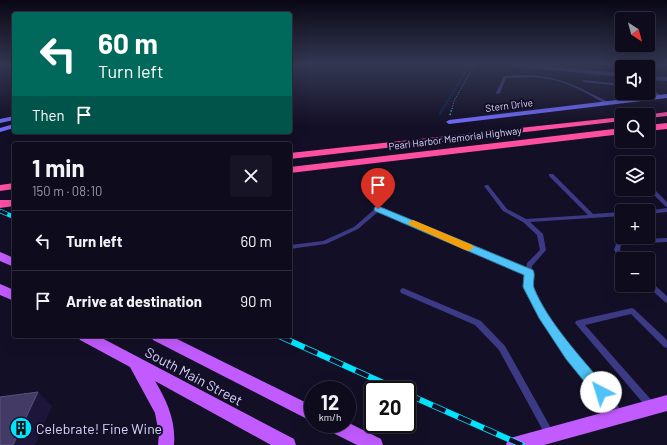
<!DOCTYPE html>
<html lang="en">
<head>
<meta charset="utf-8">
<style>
  :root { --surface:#0e0b1c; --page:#171425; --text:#f1f3f6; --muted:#9b9ba3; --line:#2e2b3b }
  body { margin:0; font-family:Barlow,sans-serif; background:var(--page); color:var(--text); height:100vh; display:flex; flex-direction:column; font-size:15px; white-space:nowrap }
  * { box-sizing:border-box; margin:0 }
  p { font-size:13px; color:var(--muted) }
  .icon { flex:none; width:22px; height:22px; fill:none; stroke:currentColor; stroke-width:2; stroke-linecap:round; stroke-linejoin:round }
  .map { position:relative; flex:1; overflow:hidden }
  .details { position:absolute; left:12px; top:142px; width:280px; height:196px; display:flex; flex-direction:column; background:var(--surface); border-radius:4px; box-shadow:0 4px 16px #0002,0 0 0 1px var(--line) }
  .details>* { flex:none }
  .top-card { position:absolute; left:12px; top:12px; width:280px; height:122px; border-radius:4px; box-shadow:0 4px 16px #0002,0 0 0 1px var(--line); background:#00695c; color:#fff; overflow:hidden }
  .needle { width:26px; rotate:144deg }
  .buttons { position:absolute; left:615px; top:12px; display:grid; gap:8px }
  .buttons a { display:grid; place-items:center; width:40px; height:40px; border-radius:4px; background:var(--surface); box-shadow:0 4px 16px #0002,0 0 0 1px var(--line); font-size:20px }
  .speed { position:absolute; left:304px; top:381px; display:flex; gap:8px; font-size:20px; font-weight:700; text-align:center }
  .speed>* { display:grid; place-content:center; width:52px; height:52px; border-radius:50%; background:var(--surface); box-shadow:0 4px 16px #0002,0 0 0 1px var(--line); line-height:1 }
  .speed small { font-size:10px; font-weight:400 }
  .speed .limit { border:2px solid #111; border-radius:6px; background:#fff; color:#111 }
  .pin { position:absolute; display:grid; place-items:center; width:34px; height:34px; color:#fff; margin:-41px -17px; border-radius:50% 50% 50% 0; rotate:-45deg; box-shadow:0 0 4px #0007 }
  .pin .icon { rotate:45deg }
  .me { position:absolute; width:44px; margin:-22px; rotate:320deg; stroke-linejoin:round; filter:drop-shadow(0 0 3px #0008) }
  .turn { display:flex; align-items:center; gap:14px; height:84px; padding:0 20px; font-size:18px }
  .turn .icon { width:52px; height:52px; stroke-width:2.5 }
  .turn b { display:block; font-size:28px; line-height:34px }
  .then { display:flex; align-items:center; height:38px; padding:0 20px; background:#0003; gap:8px; font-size:15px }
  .round { display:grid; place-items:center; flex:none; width:42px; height:42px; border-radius:4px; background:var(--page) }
  .summary { display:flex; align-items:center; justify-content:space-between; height:68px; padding:0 20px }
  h1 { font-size:24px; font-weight:700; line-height:30px }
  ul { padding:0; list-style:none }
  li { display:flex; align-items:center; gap:12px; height:60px; padding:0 20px; border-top:1px solid var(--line) }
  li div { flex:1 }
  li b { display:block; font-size:15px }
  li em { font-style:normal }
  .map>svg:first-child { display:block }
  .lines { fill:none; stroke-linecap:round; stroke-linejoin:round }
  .stream-far1 { stroke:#0c2248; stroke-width:2 }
  .stream { stroke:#0c2248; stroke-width:2.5 }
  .path-far1 { stroke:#2fb8b0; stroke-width:1; stroke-dasharray:1 1.5; stroke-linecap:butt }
  .path { stroke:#2fb8b0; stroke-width:1.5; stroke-dasharray:1.5 2; stroke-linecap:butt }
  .lane { fill:#3d3a85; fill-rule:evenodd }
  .street { fill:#3d3a85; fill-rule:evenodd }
  .secondary { fill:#6f6bff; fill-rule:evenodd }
  .primary { fill:#c25bff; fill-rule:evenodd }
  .highway { fill:#ff4fa3; fill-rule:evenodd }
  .rail-far1-casing { stroke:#00e5ff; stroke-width:4.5 }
  .rail-casing { stroke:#00e5ff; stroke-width:6 }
  .rail-far1 { stroke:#130f26; stroke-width:3; stroke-dasharray:8; stroke-linecap:butt }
  .rail { stroke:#130f26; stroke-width:4.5; stroke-dasharray:14; stroke-linecap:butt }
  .shaded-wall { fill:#1d163a }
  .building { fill:#433a66; stroke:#5a527e }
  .route { fill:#4fc3f7; stroke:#337fa1 }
  .slow { fill:#f59e0b }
  .labels { text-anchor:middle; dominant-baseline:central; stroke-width:4; stroke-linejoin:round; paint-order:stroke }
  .far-street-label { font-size:10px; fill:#d9d4ff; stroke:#130f26 }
  .near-street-label { font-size:14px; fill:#d9d4ff; stroke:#130f26 }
  .near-poi-label { font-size:14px; fill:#d9d4ff; stroke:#130f26; text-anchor:start }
</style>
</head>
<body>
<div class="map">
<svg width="667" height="445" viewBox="0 0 667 445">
  <rect width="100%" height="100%" fill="#130f26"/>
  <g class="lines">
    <polyline class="stream-far1" points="443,109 470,64"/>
    <polyline class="stream" points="440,114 443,108"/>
    <polyline class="path-far1" points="452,109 454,101 475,64"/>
    <polyline class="path" points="450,115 452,108"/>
    <g class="lane">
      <path d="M523 75C551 76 568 81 592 94 598 97 604 99 609 103L606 104C591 96 577 87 561 82 544 76 524 77 506 78L500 93 498 94 496 93 504 76Z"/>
      <polygon points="583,80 622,84 622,86 584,82 582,81"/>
      <polygon points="648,87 662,96 662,98 660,98 648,89"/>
      <polygon points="549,174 553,174 593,214 622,212 622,216 530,222 543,234 546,250 532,266 531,287 545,312 574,352 622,411 623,414 622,417 619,418 616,417 568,358 541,316 525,287 525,274 379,211 358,229 326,244 290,249 290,245 323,241 354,227 376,208 378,207 526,269 527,263 540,250 537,235 523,222 503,211 484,186 486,185 488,185 507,209 526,219 588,215 549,176"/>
      <polygon points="648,185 650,185 667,202 667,207 665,206 648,189"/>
      <polygon points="667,208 667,212 648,214 648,211 646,211"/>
      <polygon points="667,238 667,242 621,244 620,250 626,259 622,259 622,261 621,261 614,250 617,241 619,240"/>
      <polygon points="648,280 650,281 667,296 667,303 665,302 646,285 648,285"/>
      <polygon points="403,288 481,321 505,346 552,430 554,433 552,436 549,438 546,436 499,350 475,325 401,293 400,291 401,289"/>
      <polygon points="632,308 634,309 667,340 667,348 664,347 631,314 585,325 654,403 655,406 654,409 651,410 648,409 575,323 576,321 579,320"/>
    </g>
    <g class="street">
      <polygon points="507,64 522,64 622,73 622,77 510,66"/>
      <polygon points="648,76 667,77 667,81 648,80"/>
    </g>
    <g class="secondary">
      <polygon points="667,94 667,98 449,124 446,122 449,120"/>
      <polygon points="14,116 14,120 0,123 0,119"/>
      <polygon points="14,124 14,128 0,132 0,128"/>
    </g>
    <g class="primary">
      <polygon points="0,252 14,258 14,267 0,261"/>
      <polygon points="0,284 14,290 14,301 0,295"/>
      <path d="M78 336H98L294 439 296 445H271L155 381C167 401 176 421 174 445H158L159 434 155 413 130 367 80 340Z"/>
      <polygon points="151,336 171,336 313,406 313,422 153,340"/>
      <polygon points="667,395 667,411 544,445 506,445 508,439 514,437"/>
      <polygon points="347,422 381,439 383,445 357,445 327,430 325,424 347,424"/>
    </g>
    <g class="highway">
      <polygon points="667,112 667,116 648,118 648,115 645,115"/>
      <polygon points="622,117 622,121 290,159 290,153"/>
      <polygon points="667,123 667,129 648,131 648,125"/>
      <polygon points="622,128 622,134 290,173 290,167"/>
      <polygon points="14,183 14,189 0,191 0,185"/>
      <polygon points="0,200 14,200 14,206 0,208"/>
    </g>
    <g class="rail-far1-casing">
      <polyline id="rail-far1" points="0,211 14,217"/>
    </g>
    <g class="rail-casing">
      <g id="rail">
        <polyline points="279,336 399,390"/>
        <polyline points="407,394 522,445"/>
      </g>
    </g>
    <use href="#rail-far1" class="rail-far1"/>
    <use href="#rail" class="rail"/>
  </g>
  <polygon class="shaded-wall" points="38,392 52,406 35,445 13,445"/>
  <polygon class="building" points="38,392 13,445 0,445 0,397"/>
  <linearGradient id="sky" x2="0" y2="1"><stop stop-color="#0a0815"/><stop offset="0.51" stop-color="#333752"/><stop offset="1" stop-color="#333752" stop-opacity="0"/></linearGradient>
  <rect width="667" height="126" fill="url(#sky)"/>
  <path class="route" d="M378 206 533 270C536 276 532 282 534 288 547 321 583 360 606 387L608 392 606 396 601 398 596 396 566 359 539 318 523 287 524 275 375 211 374 209 375 207Z"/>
  <polygon class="slow" points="413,220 472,245 474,247 469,251 465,250 410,225 408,223"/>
  <defs>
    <g id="building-disc" transform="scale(1.15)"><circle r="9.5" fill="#00e5ff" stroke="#130f26"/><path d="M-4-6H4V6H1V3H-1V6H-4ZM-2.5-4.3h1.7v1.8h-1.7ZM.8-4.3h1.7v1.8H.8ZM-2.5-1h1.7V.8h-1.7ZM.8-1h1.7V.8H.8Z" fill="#111"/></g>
  </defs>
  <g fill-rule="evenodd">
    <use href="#building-disc" x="21" y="428"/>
  </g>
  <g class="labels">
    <g class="far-street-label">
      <text transform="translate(509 105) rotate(-7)">Stern Drive</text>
      <text transform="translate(455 138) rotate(-7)">Pearl Harbor Memorial Highway</text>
    </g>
    <g class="near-street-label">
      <text transform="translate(194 376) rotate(28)">South Main Street</text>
    </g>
    <g class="near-poi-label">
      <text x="36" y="428">Celebrate! Fine Wine</text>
    </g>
  </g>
</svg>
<div class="buttons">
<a><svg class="needle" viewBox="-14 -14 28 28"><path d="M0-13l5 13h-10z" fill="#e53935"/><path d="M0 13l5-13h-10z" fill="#9b9ba3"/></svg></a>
<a><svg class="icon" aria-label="sound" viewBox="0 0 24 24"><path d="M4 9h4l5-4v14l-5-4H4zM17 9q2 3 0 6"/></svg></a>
<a><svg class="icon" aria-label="search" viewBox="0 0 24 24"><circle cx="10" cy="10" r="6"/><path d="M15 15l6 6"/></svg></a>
<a><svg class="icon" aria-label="layers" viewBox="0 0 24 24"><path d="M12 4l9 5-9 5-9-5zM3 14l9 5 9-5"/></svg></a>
<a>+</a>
<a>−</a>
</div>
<div class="speed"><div>12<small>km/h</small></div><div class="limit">20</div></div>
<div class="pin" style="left:378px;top:209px;background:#d93025"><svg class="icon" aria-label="arrive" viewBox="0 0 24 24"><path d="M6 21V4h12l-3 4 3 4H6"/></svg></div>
<svg class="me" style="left:601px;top:392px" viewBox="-20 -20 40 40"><circle r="19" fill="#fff"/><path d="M0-13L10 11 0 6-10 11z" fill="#4fc3f7"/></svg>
<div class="top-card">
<div class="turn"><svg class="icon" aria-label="left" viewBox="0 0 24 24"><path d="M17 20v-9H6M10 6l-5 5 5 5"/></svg><div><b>60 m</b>Turn left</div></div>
<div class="then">Then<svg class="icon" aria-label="arrive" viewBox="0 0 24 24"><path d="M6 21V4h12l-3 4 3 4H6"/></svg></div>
</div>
<section class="details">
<div class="summary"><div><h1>1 min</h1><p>150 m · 08:10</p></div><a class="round"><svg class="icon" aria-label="close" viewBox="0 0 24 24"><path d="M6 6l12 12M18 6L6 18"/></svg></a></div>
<ul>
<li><svg class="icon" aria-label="left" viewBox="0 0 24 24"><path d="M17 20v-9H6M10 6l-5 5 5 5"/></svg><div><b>Turn left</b></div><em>60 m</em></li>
<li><svg class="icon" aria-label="arrive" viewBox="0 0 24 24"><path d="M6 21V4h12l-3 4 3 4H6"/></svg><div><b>Arrive at destination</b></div><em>90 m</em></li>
</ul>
</section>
</div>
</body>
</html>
